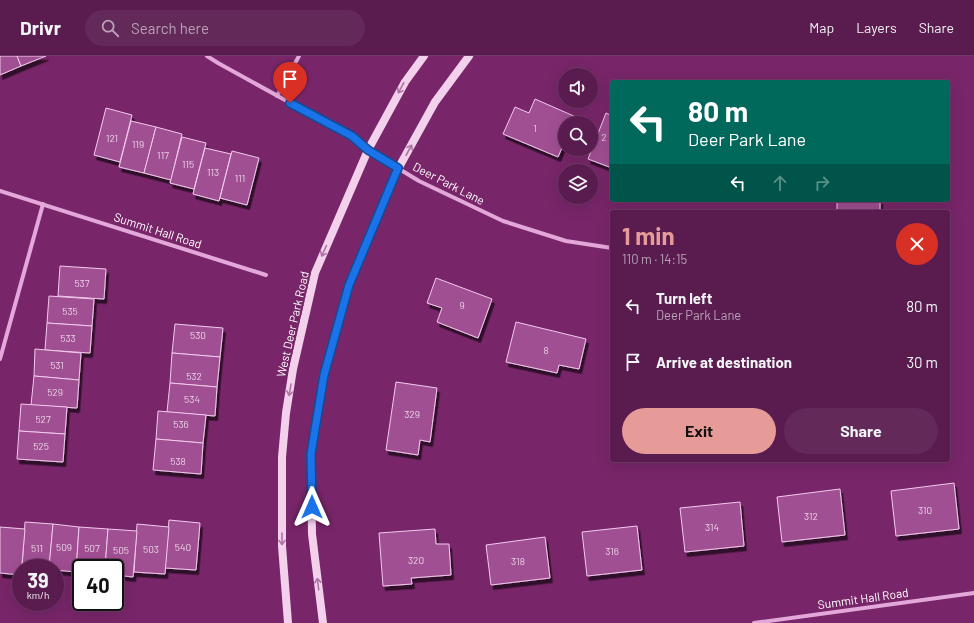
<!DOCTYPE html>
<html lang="en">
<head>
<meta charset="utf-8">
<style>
  :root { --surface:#5a1c4f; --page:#632959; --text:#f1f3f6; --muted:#b8a1b7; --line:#6f3a66; --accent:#e69b98 }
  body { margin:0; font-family:Barlow,sans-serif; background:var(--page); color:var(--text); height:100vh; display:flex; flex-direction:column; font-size:15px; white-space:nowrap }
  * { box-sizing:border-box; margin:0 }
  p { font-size:13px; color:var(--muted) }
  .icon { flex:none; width:22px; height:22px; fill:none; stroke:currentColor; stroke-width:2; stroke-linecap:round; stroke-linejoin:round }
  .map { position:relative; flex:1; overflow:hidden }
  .sheet { position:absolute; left:610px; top:154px; width:340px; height:252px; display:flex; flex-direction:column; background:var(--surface); border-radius:4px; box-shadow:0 4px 16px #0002,0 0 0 1px var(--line) }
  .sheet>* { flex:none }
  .guide { position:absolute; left:610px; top:24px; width:340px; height:122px; border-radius:4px; box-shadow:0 4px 16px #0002,0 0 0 1px var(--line); background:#00695c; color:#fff; overflow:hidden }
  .controls { position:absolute; left:558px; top:12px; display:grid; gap:8px }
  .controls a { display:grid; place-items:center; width:40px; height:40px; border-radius:50%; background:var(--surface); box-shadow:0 4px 16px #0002,0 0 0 1px var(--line); font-size:20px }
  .speed { position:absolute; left:12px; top:503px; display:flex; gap:8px; font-size:20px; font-weight:700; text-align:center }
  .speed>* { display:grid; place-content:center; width:52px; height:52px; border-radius:50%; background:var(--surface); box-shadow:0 4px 16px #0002,0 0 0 1px var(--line); line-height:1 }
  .speed small { font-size:10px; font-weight:400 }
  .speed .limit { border:2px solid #111; border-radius:6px; background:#fff; color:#111 }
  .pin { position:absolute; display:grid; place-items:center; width:34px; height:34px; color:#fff; margin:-41px -17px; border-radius:50% 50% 50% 0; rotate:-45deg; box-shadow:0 0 4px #0007 }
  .pin .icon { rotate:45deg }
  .me { position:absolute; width:44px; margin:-22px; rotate:0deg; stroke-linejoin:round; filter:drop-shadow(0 0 3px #0008) }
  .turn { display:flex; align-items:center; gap:14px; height:84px; padding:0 12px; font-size:18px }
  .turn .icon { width:52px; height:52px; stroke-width:2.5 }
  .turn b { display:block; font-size:28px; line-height:34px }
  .lanes { display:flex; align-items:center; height:38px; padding:0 12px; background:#0003; justify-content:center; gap:20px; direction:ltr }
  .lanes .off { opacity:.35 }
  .round { display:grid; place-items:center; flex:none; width:42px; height:42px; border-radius:21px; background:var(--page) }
  .head { display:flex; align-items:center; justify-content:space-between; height:68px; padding:0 12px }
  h1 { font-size:24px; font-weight:700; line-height:30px; color:var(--accent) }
  .button { display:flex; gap:8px; margin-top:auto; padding:8px 12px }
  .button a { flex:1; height:46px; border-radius:24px; background:var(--accent); color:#111; font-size:16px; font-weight:700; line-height:46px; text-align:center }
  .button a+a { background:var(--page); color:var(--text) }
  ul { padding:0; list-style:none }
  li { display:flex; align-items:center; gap:12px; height:56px; padding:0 12px }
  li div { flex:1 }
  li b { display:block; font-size:15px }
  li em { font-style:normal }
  header { display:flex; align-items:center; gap:24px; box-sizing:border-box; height:56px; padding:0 20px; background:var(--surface); border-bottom:1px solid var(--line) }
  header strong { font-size:19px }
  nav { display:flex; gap:22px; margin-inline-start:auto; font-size:14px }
  .search { width:280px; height:36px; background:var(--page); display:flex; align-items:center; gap:10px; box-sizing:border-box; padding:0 14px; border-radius:22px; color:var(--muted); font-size:15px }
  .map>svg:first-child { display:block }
  .building { fill:#a14f93; stroke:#f2caec; filter:url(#shadow) }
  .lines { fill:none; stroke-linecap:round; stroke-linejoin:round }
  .street { stroke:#e3a8d9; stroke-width:4 }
  .secondary { stroke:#f3d1ed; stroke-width:8 }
  .oneway { stroke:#af73a4 }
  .route-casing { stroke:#114b97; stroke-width:10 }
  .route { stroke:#1a73e8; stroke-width:7 }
  .labels { text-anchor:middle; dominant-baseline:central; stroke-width:4; stroke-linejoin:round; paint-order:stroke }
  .number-label { font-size:10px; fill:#e8d3e4 }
  .street-label { font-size:12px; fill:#fff; stroke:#782669 }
</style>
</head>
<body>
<header>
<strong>Drivr</strong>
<div class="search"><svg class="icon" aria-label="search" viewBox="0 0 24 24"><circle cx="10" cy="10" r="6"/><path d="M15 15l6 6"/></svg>Search here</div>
<nav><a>Map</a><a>Layers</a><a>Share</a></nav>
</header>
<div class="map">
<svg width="974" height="567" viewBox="0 0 974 567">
  <defs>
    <filter id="shadow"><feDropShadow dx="2.5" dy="4.5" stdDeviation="0" flood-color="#0009"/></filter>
  </defs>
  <rect width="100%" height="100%" fill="#782669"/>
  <g class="building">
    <polygon points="0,0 17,0 21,10 0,19"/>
    <polygon points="17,0 46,0 21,10"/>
    <polygon points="535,43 576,61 573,67 565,67 565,85 558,101 503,78 515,51 529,57"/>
    <polygon points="106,52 132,59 120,106 94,99"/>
    <polygon points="606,57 612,60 612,112 588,103"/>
    <polygon points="131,65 156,71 144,117 119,111"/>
    <polygon points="156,71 182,78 171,124 144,117"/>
    <polygon points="182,81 206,87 194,133 170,127"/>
    <polygon points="205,92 231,98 219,145 193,138"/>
    <polygon points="232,95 259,102 247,149 220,142"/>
    <rect x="837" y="144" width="43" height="12"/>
    <polygon points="60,210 106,213 104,243 58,240"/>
    <polygon points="436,222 492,243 478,282 437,266 442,252 427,247"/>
    <polygon points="49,240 94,243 92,270 47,267"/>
    <polygon points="516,266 586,283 579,313 559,309 557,317 506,306"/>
    <polygon points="47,267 92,270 90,297 45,294"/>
    <polygon points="175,268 223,272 220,301 172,297"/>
    <polygon points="35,293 81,297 79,324 34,320"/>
    <polygon points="172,297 220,301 217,331 170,327"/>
    <polygon points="34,320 79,324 77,352 31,349"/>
    <polygon points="396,326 437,332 430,386 420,384 418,399 386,394"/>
    <polygon points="170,327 217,331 215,360 167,356"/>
    <polygon points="21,348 67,351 65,378 19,375"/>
    <polygon points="158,355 206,359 203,387 156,383"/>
    <polygon points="19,375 65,378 63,406 17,403"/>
    <polygon points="156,383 203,387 201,418 153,414"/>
    <polygon points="954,427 959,473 896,480 891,435"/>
    <polygon points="840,433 845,479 782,486 777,441"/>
    <polygon points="740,446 744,490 685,496 680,452"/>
    <polygon points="169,464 200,467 196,514 165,512"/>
    <polygon points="25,466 53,468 49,512 22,512"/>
    <polygon points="53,468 79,471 76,516 55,514 55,512 49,512"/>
    <polygon points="137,468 169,471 165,518 134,516"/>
    <polygon points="637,470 642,514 587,520 582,476"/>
    <polygon points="0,471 25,473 21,519 0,517"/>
    <polygon points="79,471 108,473 105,512 81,512 81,516 76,516"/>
    <polygon points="108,473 137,475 133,521 115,519 115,512 105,512"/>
    <polygon points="435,473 436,488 449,488 451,519 411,522 412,528 383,530 379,477"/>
    <polygon points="545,481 550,522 491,529 486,489"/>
  </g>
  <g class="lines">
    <g class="street">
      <polyline points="207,0 218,7 352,81 368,94 419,125 503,165 566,185 612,192"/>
      <polyline points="277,40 299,0"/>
      <polyline points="0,135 266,219"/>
      <polyline points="0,303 43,148"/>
      <polyline points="754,567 974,537"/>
    </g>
    <g class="secondary">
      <polyline points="288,567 282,490 282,401 286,357 293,313 315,217 368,94 405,26 424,0"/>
      <polyline points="323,567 312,478 311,398 324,319 349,229 398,113 435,46 469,0"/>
    </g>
  </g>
  <defs><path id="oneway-shaft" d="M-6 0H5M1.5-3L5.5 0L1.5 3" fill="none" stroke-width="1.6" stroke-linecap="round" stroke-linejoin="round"/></defs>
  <g class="oneway">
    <use href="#oneway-shaft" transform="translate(401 32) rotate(118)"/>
    <use href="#oneway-shaft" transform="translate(409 94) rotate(-61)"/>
    <use href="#oneway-shaft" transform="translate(324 195) rotate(114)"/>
    <use href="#oneway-shaft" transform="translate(290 334) rotate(100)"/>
    <use href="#oneway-shaft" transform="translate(282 483) rotate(90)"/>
    <use href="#oneway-shaft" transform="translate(318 528) rotate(-97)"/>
  </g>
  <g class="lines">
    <g class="route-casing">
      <polyline id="route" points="290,47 352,80 368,94 398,112 349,229 324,319 311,398 312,451"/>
    </g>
    <use href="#route" class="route"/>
  </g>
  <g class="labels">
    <g class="number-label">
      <text x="535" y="72">1</text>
      <text x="604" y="81">2</text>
      <text x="112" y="82">121</text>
      <text x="138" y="88">119</text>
      <text x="163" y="99">117</text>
      <text x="188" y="108">115</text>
      <text x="213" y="116">113</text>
      <text x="240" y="122">111</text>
      <text x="82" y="227">537</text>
      <text x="462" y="249">9</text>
      <text x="70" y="255">535</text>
      <text x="198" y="279">530</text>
      <text x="68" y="282">533</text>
      <text x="546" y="294">8</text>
      <text x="57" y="309">531</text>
      <text x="194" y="320">532</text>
      <text x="55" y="336">529</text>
      <text x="192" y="343">534</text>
      <text x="412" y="358">329</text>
      <text x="43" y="363">527</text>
      <text x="181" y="368">536</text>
      <text x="41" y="390">525</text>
      <text x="178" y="405">538</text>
      <text x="925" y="454">310</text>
      <text x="811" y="460">312</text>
      <text x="712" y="471">314</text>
      <text x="64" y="491">509</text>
      <text x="183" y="491">540</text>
      <text x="37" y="492">511</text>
      <text x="92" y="492">507</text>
      <text x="151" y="493">503</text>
      <text x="121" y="494">505</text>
      <text x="612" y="495">316</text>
      <text x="416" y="504">320</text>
      <text x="518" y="505">318</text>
    </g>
    <g class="street-label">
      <text transform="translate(449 127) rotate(27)">Deer Park Lane</text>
      <text transform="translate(158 174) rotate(18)">Summit Hall Road</text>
      <text transform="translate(292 268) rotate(-77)">West Deer Park Road</text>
      <text transform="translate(863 542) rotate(-8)">Summit Hall Road</text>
    </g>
  </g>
</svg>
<div class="controls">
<a><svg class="icon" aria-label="sound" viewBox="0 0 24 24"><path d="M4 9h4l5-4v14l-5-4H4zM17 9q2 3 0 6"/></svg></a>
<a><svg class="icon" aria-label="search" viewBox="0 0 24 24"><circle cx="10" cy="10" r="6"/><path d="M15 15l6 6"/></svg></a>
<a><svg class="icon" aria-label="layers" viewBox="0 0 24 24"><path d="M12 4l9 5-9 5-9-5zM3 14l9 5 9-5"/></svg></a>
</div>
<div class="speed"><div>39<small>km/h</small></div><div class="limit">40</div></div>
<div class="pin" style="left:290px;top:47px;background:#d93025"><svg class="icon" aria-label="arrive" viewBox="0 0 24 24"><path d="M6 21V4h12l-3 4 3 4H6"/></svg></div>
<svg class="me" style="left:312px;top:451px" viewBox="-20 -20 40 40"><path d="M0-17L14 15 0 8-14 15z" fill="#1a73e8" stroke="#fff" stroke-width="4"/></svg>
<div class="guide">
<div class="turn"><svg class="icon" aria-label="left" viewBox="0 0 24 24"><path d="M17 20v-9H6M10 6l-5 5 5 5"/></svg><div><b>80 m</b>Deer Park Lane</div></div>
<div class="lanes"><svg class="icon" aria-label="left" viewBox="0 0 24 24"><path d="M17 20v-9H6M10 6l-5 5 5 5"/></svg><svg class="icon off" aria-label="ahead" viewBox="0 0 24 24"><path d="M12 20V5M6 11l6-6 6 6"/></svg><svg class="icon off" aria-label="right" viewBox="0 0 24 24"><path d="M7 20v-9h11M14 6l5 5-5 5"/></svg></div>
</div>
<section class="sheet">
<div class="head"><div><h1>1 min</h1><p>110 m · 14:15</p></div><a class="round" style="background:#d93025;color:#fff"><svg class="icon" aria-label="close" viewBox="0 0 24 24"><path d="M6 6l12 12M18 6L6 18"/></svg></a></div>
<ul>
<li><svg class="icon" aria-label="left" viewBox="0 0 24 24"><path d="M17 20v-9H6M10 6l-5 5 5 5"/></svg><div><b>Turn left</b><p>Deer Park Lane</p></div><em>80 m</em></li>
<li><svg class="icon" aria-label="arrive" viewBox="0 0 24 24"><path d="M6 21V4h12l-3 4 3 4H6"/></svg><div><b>Arrive at destination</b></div><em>30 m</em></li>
</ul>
<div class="button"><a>Exit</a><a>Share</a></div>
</section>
</div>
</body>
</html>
